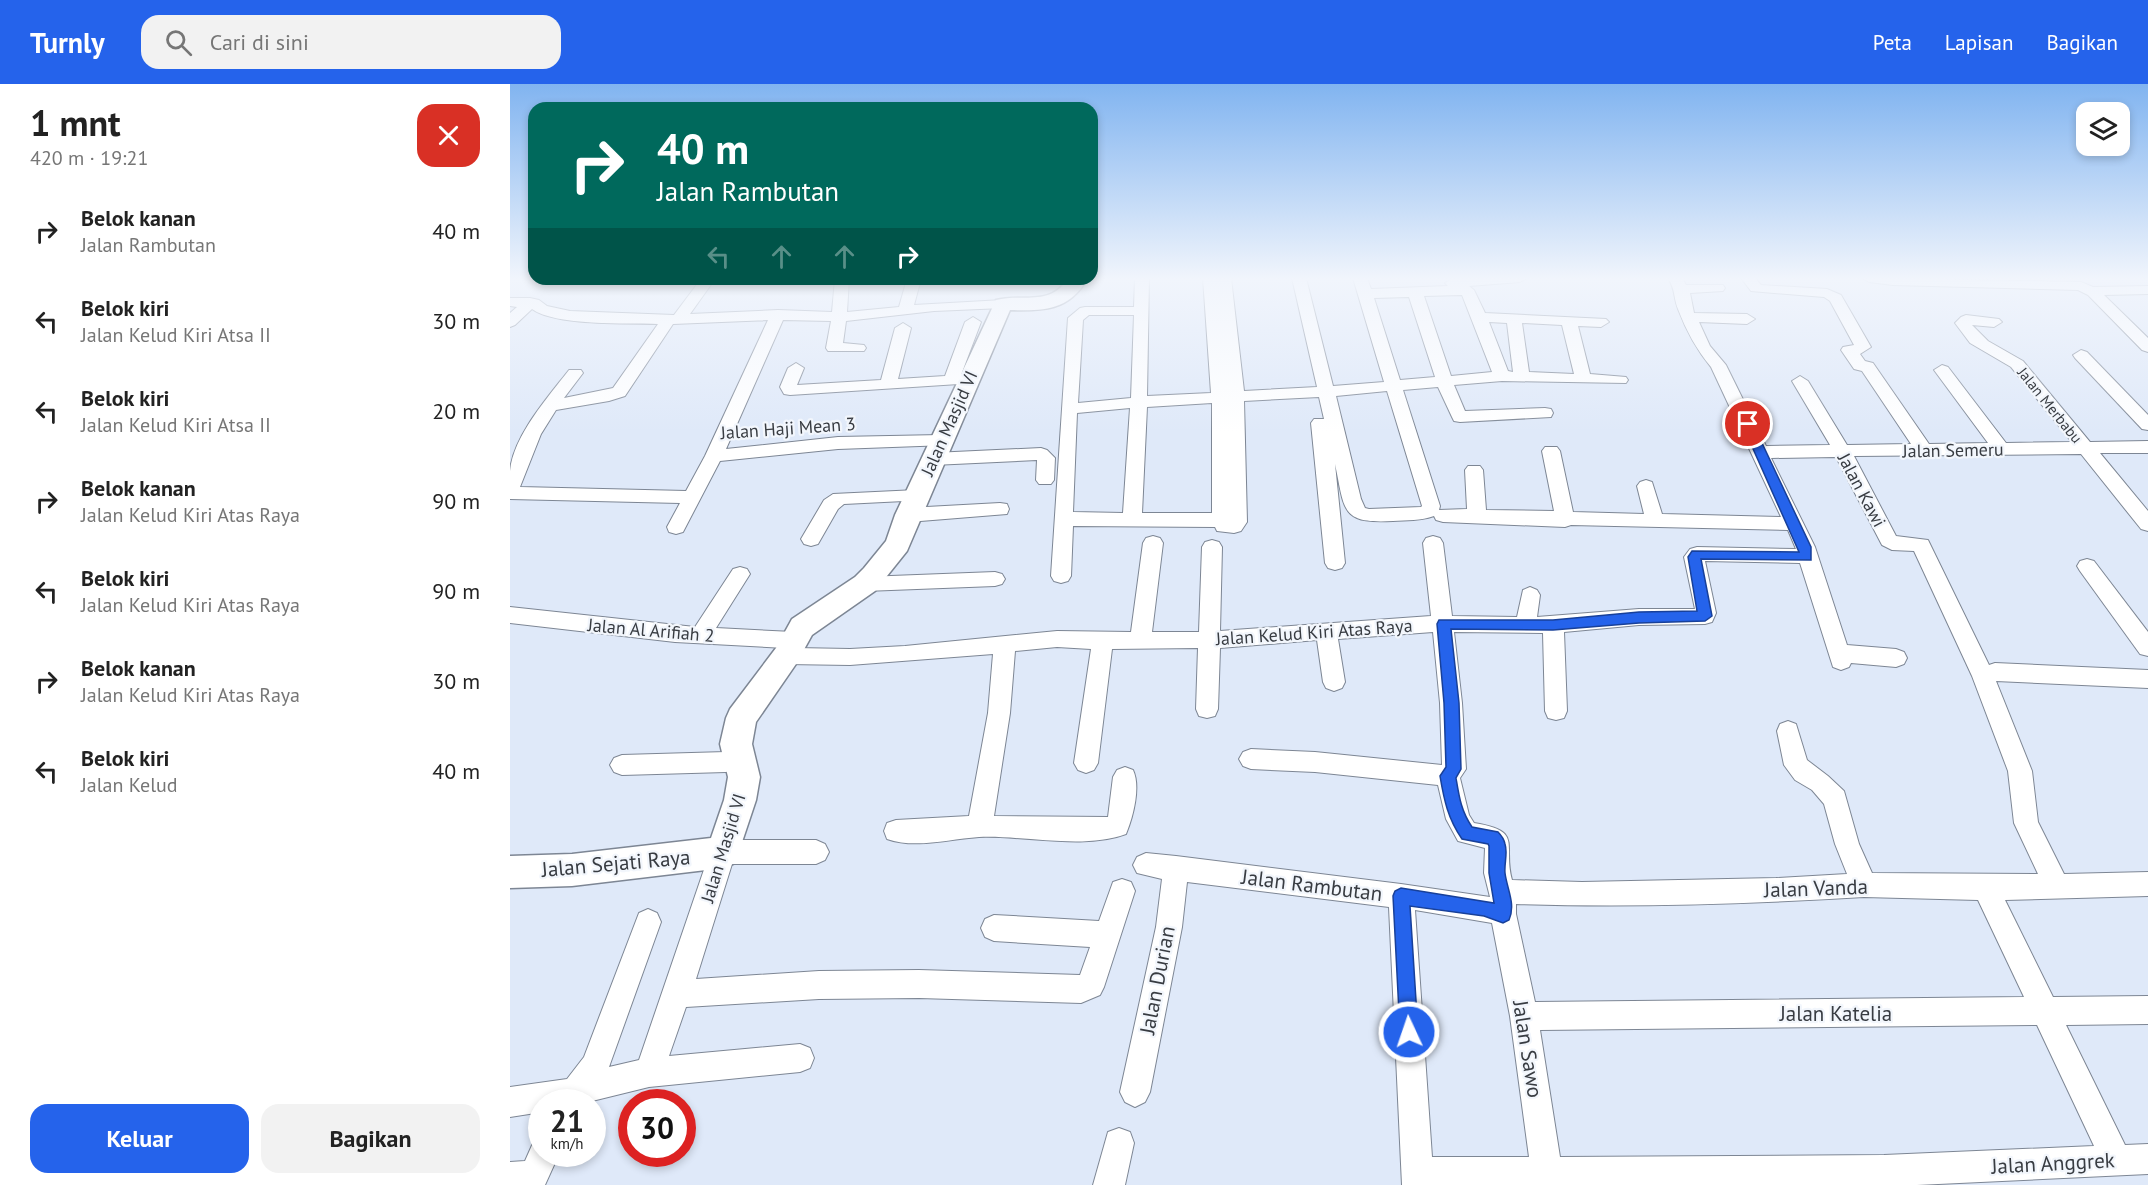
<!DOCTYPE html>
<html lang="id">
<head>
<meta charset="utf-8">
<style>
  :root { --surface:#fff; --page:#f2f2f2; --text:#222; --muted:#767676; --accent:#2563eb }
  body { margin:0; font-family:"PT Sans",sans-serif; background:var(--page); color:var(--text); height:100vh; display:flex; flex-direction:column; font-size:22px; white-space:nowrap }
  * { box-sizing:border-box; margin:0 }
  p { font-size:20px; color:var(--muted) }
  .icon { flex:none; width:33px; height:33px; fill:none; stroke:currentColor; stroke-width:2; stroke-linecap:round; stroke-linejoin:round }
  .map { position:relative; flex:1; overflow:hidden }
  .details { display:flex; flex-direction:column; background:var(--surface); width:510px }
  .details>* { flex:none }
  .hud { position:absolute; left:18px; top:18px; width:570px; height:183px; border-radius:18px; box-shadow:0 3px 9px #0003; background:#00695c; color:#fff; overflow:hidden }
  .controls { position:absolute; left:1566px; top:18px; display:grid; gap:12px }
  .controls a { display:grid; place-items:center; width:54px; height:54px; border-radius:12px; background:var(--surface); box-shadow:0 3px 9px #0003; font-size:30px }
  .speed { position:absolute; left:18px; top:1005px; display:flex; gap:12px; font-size:30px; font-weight:700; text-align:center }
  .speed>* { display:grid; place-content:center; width:78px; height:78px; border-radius:50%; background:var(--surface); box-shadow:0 3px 9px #0003; line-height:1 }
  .speed small { font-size:15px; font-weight:400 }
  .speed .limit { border:9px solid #d22; background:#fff; color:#111 }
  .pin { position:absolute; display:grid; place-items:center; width:51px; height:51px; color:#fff; margin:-26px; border:3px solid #fff; border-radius:50%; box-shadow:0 2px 6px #0007 }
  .me { position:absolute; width:66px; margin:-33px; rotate:357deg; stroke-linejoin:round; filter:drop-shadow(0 0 4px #0008) }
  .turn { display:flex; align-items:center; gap:21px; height:126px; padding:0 30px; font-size:27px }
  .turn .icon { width:78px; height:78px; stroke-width:2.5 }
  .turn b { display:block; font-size:42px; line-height:51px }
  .lanes { display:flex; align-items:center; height:57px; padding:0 30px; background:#0003; justify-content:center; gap:30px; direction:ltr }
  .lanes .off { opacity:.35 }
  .round { display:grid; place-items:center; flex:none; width:63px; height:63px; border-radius:18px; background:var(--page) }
  .overview { display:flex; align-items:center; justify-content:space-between; height:102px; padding:0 30px }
  h1 { font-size:36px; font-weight:800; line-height:45px }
  .action { display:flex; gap:12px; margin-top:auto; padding:12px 30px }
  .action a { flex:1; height:69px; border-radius:18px; background:var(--accent); color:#fff; font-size:24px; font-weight:800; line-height:69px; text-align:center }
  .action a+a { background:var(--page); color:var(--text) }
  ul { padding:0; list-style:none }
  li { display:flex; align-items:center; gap:18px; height:90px; padding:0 30px }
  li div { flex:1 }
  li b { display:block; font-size:22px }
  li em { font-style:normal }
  header { display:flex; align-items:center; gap:36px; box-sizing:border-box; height:84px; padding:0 30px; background:var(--accent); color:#fff }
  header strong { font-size:28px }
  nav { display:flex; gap:33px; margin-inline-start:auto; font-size:21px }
  .search { width:420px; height:54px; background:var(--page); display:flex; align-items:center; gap:15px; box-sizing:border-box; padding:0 21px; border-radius:18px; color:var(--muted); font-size:22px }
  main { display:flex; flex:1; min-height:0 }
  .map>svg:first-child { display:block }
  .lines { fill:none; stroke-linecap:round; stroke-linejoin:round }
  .street-casing { stroke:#7d8694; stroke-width:2 }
  .secondary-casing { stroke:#7d8694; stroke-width:3 }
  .street { fill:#fff; fill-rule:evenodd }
  .secondary { fill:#fff; fill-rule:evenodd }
  .route { fill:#2563eb; stroke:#184099; stroke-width:1.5 }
  .labels { text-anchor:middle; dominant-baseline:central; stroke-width:4.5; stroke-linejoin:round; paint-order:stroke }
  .far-street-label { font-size:15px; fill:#383c42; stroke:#f2f6fc }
  .street-label { font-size:18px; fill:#383c42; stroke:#f2f6fc }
  .near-street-label { font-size:21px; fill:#383c42; stroke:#f2f6fc }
</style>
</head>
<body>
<header>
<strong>Turnly</strong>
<div class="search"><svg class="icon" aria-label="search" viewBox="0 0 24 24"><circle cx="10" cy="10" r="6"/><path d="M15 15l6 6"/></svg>Cari di sini</div>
<nav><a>Peta</a><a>Lapisan</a><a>Bagikan</a></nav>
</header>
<main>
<section class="details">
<div class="overview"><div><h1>1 mnt</h1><p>420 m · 19:21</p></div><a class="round" style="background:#d93025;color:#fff"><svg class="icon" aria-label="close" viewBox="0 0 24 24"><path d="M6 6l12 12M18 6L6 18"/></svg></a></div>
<ul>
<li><svg class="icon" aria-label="right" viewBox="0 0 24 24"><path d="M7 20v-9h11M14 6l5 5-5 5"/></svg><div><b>Belok kanan</b><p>Jalan Rambutan</p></div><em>40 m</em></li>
<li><svg class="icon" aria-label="left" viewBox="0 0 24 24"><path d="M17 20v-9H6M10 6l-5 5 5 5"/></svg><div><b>Belok kiri</b><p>Jalan Kelud Kiri Atsa II</p></div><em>30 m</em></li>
<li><svg class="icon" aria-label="left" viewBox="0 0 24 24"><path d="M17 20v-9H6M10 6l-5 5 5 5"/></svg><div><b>Belok kiri</b><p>Jalan Kelud Kiri Atsa II</p></div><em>20 m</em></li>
<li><svg class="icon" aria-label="right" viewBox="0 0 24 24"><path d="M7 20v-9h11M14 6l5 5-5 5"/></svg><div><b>Belok kanan</b><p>Jalan Kelud Kiri Atas Raya</p></div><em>90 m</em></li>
<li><svg class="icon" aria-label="left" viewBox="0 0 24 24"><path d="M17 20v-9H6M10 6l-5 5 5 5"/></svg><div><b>Belok kiri</b><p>Jalan Kelud Kiri Atas Raya</p></div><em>90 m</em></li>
<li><svg class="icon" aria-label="right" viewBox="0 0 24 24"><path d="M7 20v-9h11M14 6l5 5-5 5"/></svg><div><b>Belok kanan</b><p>Jalan Kelud Kiri Atas Raya</p></div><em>30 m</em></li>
<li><svg class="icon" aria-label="left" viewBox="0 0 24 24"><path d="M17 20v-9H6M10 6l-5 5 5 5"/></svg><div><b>Belok kiri</b><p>Jalan Kelud</p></div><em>40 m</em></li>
</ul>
<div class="action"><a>Keluar</a><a>Bagikan</a></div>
</section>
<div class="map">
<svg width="1638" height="1101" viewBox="0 0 1638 1101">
  <rect width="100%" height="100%" fill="#dfe9f9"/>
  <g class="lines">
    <g class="street-casing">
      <g id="street">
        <path d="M625 194H639L637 312 701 309 693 194H721L734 307 807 303 782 194H796L823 302 874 298 843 194H857L861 205 938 202 935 199 942 195 1017 194 1010 198 959 202 964 206 975 229 1096 235 1099 238 1091 243 1068 242 1080 290 1116 293 1118 296 1116 299 992 297 944 301 955 327 1035 324 1041 325 1043 329 1041 333 950 338 944 337 942 333 928 303 893 306 930 422 929 426 957 425 955 386 958 382H970L973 386 976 426 1044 427 1032 367 1035 363H1047L1050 367 1063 428 1134 430 1127 402 1130 398 1136 396 1142 398 1152 430 1271 433 1201 283C1186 265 1176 246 1168 225 1163 212 1166 207 1158 194H1172L1176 201H1213L1215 204 1213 207 1180 209 1184 229 1237 230 1245 235 1237 240 1189 238 1200 262 1216 281 1256 362 1320 361 1282 297 1290 292 1298 297 1337 361 1401 360 1352 287 1344 285 1331 266 1333 263 1344 261 1320 217 1314 213 1241 207 1231 194H1245L1251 201 1317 205 1331 211 1361 263 1350 270 1355 277 1363 279 1419 360 1478 359 1424 286 1432 281 1438 283 1496 359 1562 358 1501 283 1460 259 1445 239 1451 233 1456 231 1489 235 1492 238 1484 243 1462 241 1478 257 1513 277 1580 358 1638 357V369H1590L1638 427V447L1631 445 1571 370 1344 372 1386 452 1418 456 1479 581 1485 579 1638 586V604L1486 597 1522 687 1528 738 1554 790 1638 788V812L1495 816 1543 913 1638 912V940L1556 941 1615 1061 1638 1060V1090L1407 1101H892L879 823 677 798 672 843 640 1008 635 1018 625 1023 615 1018 610 1008 646 843 652 795 627 789 623 781 627 773 636 769 666 772 891 800 980 813 974 789 975 764 948 757 936 735 928 701 805 688 741 685 733 682 729 675 733 668 741 665 805 668 932 681 930 619 923 548 828 555 835 598 832 604 824 607 816 604 813 598 807 556 710 564 708 625 705 632 697 634 689 632 686 625 688 564 602 565 588 679 584 686 576 689 568 686 564 679 581 565 547 563 505 567 500 629 484 732 598 733 603 693 607 686 615 683 623 686C631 703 623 733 616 750 574 766 513 751 469 753 440 755 405 765 377 755L374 747 377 739 386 736 459 732 478 629 483 570 340 581 276 580 268 578 265 572 268 566 275 564 165 558 0 539V523L185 543 223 485 230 483 237 485 240 490 206 544 283 548 290 550 294 556 290 562 285 564 340 565 395 562 547 547 621 548 633 459 636 454 643 452 650 454 653 459 642 548H689L692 463 695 458 702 456 709 458 712 463 710 547 921 532 913 459 916 454 923 452 930 454 933 459 942 532 1007 533 1013 506 1020 503 1027 506 1030 511 1027 533 1129 525H1185L1174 473 1180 465 1187 463 1286 465 1278 446 1061 441 1055 443 933 438 926 436 924 432C911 437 897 436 883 437 830 440 835 426 825 380L835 479 832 484 825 486 818 484 815 479 801 339 804 335H814L809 313 734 317 737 438 731 447 724 449 707 447 705 443 563 442 561 492 558 497 551 499 544 497 541 492 558 234 570 224 575 223H624ZM952 211 982 288 941 292 914 212ZM899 213 925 293 890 296 864 214ZM579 231H624L621 314 568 319 573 236ZM979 238 997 239 1003 288 998 287ZM1012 239 1052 241 1064 290 1019 288ZM877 307 912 422 911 423 859 425 855 424 851 415 826 312ZM702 319V429H632L637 323ZM620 324 613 429 563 428 567 329ZM1326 373 1372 461 1382 466 1404 467 1462 592 1498 687 1504 739 1528 790 1362 789 1349 760 1334 707 1318 692 1297 676 1286 640 1278 637 1270 640 1267 647 1274 681 1285 696 1302 706 1314 720 1325 760 1337 790 1266 794 1072 798 1002 796C992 761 1015 747 964 739L959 731 950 694 956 685 952 619 944 548 1033 549 1035 627 1038 634 1046 636 1054 634 1057 627 1054 548 1129 541 1195 540 1202 538 1206 529 1195 477 1290 479 1323 583 1331 586 1339 583 1341 579 1386 583 1394 580 1397 574 1394 568 1386 565 1337 561 1305 463 1261 374ZM1354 813 1468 816 1514 913 1025 918 1006 830V820C1122 824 1238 820 1354 813ZM905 826 982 839 1000 932 1019 1073H922ZM1527 941 1584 1062 1374 1071 1050 1073 1030 946Z"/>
        <polygon points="1352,194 1571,198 1583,203 1638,202 1638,210 1594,211 1638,254 1638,268 1632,266 1578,211 1568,206 1383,201 1359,198"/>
        <path d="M191 195H205L180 230 268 226 322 228 325 195H339L337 228 389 223 397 195H411L404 221 493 216 500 220 493 224 424 227 336 237 333 259 354 261 356 264 354 267H318L316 264 321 237 273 236 216 365 328 353 431 351 437 353 440 357 437 361 328 365 210 377 173 448 166 450 159 448 157 443 170 419 0 415C0 406 0 396 0 387 3 352 39 312 59 286H71L73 289 54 314 103 304 148 240C117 239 45 242 22 225L5 241 0 243V229L7 223 0 222V214H20L29 216 37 222 60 227 164 231ZM258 236 195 372 176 407 10 403 31 350 46 326 99 317 115 312 163 240Z"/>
        <polygon points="463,233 471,238 451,291 464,293 466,296 464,299 280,311 274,310 270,303 278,284 286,279 294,284 287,301 371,296 385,244 393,239 401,244 388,295 435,292 455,238"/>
        <polygon points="1571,266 1577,268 1638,331 1638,346 1632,345 1565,274 1563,271"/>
        <polygon points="531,364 537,366 545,374 544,396 541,400 529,400 526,396 527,376 423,381 417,379 414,375 417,371 423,369"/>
        <polygon points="407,406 414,408 416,412 414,416 334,420 328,425 308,460 301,462 294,460 291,455 314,416 323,410"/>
        <polygon points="490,419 497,420 499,425 497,430 398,438 391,436 389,431 391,426 398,424"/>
        <polygon points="1577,475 1584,477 1638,548 1638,572 1630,570 1570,487 1567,482 1570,477"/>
        <polygon points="485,488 492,490 495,495 492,500 485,502 355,507 348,505 345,500 348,495 355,493"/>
        <polygon points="230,664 238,667 242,674 238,681 216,688 112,691 104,688 100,681 104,674 112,671 216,668"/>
        <polygon points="213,756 306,756 315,760 319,768 315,776 306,780 222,780 186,895 309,887 409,886 570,891 580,863 484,857 475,853 471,844 475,835 484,831 589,837 603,798 612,795 621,798 625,807 594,903 590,911 571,919 409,914 309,915 176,923 159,972 290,960 300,964 304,974 300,984 290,988 139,1003 78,1018 32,1018 32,1028 0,1033 0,1003 57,995 74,973 129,829 138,825 147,829 151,838 99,983 129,976 200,768 204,760"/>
        <polygon points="609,1044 620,1048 624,1059 615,1101 583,1101 598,1048"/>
        <polygon points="32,1056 32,1070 49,1070 35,1101 0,1101 0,1078 15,1077 23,1059"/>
      </g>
    </g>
    <g class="secondary-casing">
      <path id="secondary" d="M557 195H577C559 227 533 227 500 226L397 467 365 507 302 551 286 580 246 638 242 660 250 693 246 716 225 779 213 784 62 802 0 804V772L62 770 201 754 214 716 218 693 210 660 216 634 220 625 266 564 282 535 345 493 354 484 376 457 385 431 486 216C511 209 541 223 557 195Z"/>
    </g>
    <use href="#street" class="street"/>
    <use href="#secondary" class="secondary"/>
  </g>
  <linearGradient id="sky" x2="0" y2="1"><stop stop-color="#81b4f0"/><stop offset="0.56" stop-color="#f1f5fc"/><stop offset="1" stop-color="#f1f5fc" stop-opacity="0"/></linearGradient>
  <rect width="1638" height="348" fill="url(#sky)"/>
  <path class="route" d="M1238 337 1243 340 1301 463V476L1191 475 1202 532 1195 537 1129 539 1043 546 941 545 949 619 951 685 946 694C949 712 951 727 962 743L988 748C991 751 994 755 995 760 998 769 994 780 995 789 997 805 1006 820 999 836L993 839 974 832 900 822 908 948 906 955 899 957 893 955 890 948 883 812 885 807 891 804 984 819 979 789V762L978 760 952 755C938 735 934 716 930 692L936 683 934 619 927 540 929 536H1043L1129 528 1187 527 1178 473 1182 467 1289 468 1232 340Z"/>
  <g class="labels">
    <g class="far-street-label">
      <text transform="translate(1540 321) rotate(51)">Jalan Merbabu</text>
    </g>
    <g class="street-label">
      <text transform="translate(439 339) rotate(-66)">Jalan Masjid VI</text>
      <text transform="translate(278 344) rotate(-4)">Jalan Haji Mean 3</text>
      <text transform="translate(1443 366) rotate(-1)">Jalan Semeru</text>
      <text transform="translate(1352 406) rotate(62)">Jalan Kawi</text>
      <text transform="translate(141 546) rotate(5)">Jalan Al Arifiah 2</text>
      <text transform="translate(804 548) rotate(-4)">Jalan Kelud Kiri Atas Raya</text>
      <text transform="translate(213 764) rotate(-73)">Jalan Masjid VI</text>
    </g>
    <g class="near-street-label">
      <text transform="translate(106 779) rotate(-5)">Jalan Sejati Raya</text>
      <text transform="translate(802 801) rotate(7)">Jalan Rambutan</text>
      <text transform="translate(1306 804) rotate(-2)">Jalan Vanda</text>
      <text transform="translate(647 896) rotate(-79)">Jalan Durian</text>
      <text x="1326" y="929">Jalan Katelia</text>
      <text transform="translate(1018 965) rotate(81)">Jalan Sawo</text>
      <text transform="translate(1543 1079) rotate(-3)">Jalan Anggrek</text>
    </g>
  </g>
</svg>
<div class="controls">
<a><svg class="icon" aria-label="layers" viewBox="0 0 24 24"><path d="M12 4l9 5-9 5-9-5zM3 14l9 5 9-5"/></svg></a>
</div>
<div class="speed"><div>21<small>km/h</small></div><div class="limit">30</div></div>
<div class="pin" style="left:1238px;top:340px;background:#d93025"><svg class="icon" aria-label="arrive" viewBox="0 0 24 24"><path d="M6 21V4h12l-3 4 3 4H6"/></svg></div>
<svg class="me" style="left:899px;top:948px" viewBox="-20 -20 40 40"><circle r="17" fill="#2563eb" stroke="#fff" stroke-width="3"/><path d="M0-11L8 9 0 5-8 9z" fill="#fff"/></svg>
<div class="hud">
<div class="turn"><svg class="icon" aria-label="right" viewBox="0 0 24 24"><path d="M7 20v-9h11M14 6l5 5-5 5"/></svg><div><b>40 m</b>Jalan Rambutan</div></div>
<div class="lanes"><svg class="icon off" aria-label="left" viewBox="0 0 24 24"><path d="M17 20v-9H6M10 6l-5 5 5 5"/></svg><svg class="icon off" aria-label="ahead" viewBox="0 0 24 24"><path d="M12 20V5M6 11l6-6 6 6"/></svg><svg class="icon off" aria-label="ahead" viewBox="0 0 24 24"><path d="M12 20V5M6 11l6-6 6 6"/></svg><svg class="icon" aria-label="right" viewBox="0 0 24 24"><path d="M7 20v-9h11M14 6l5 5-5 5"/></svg></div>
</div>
</div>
</main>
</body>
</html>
